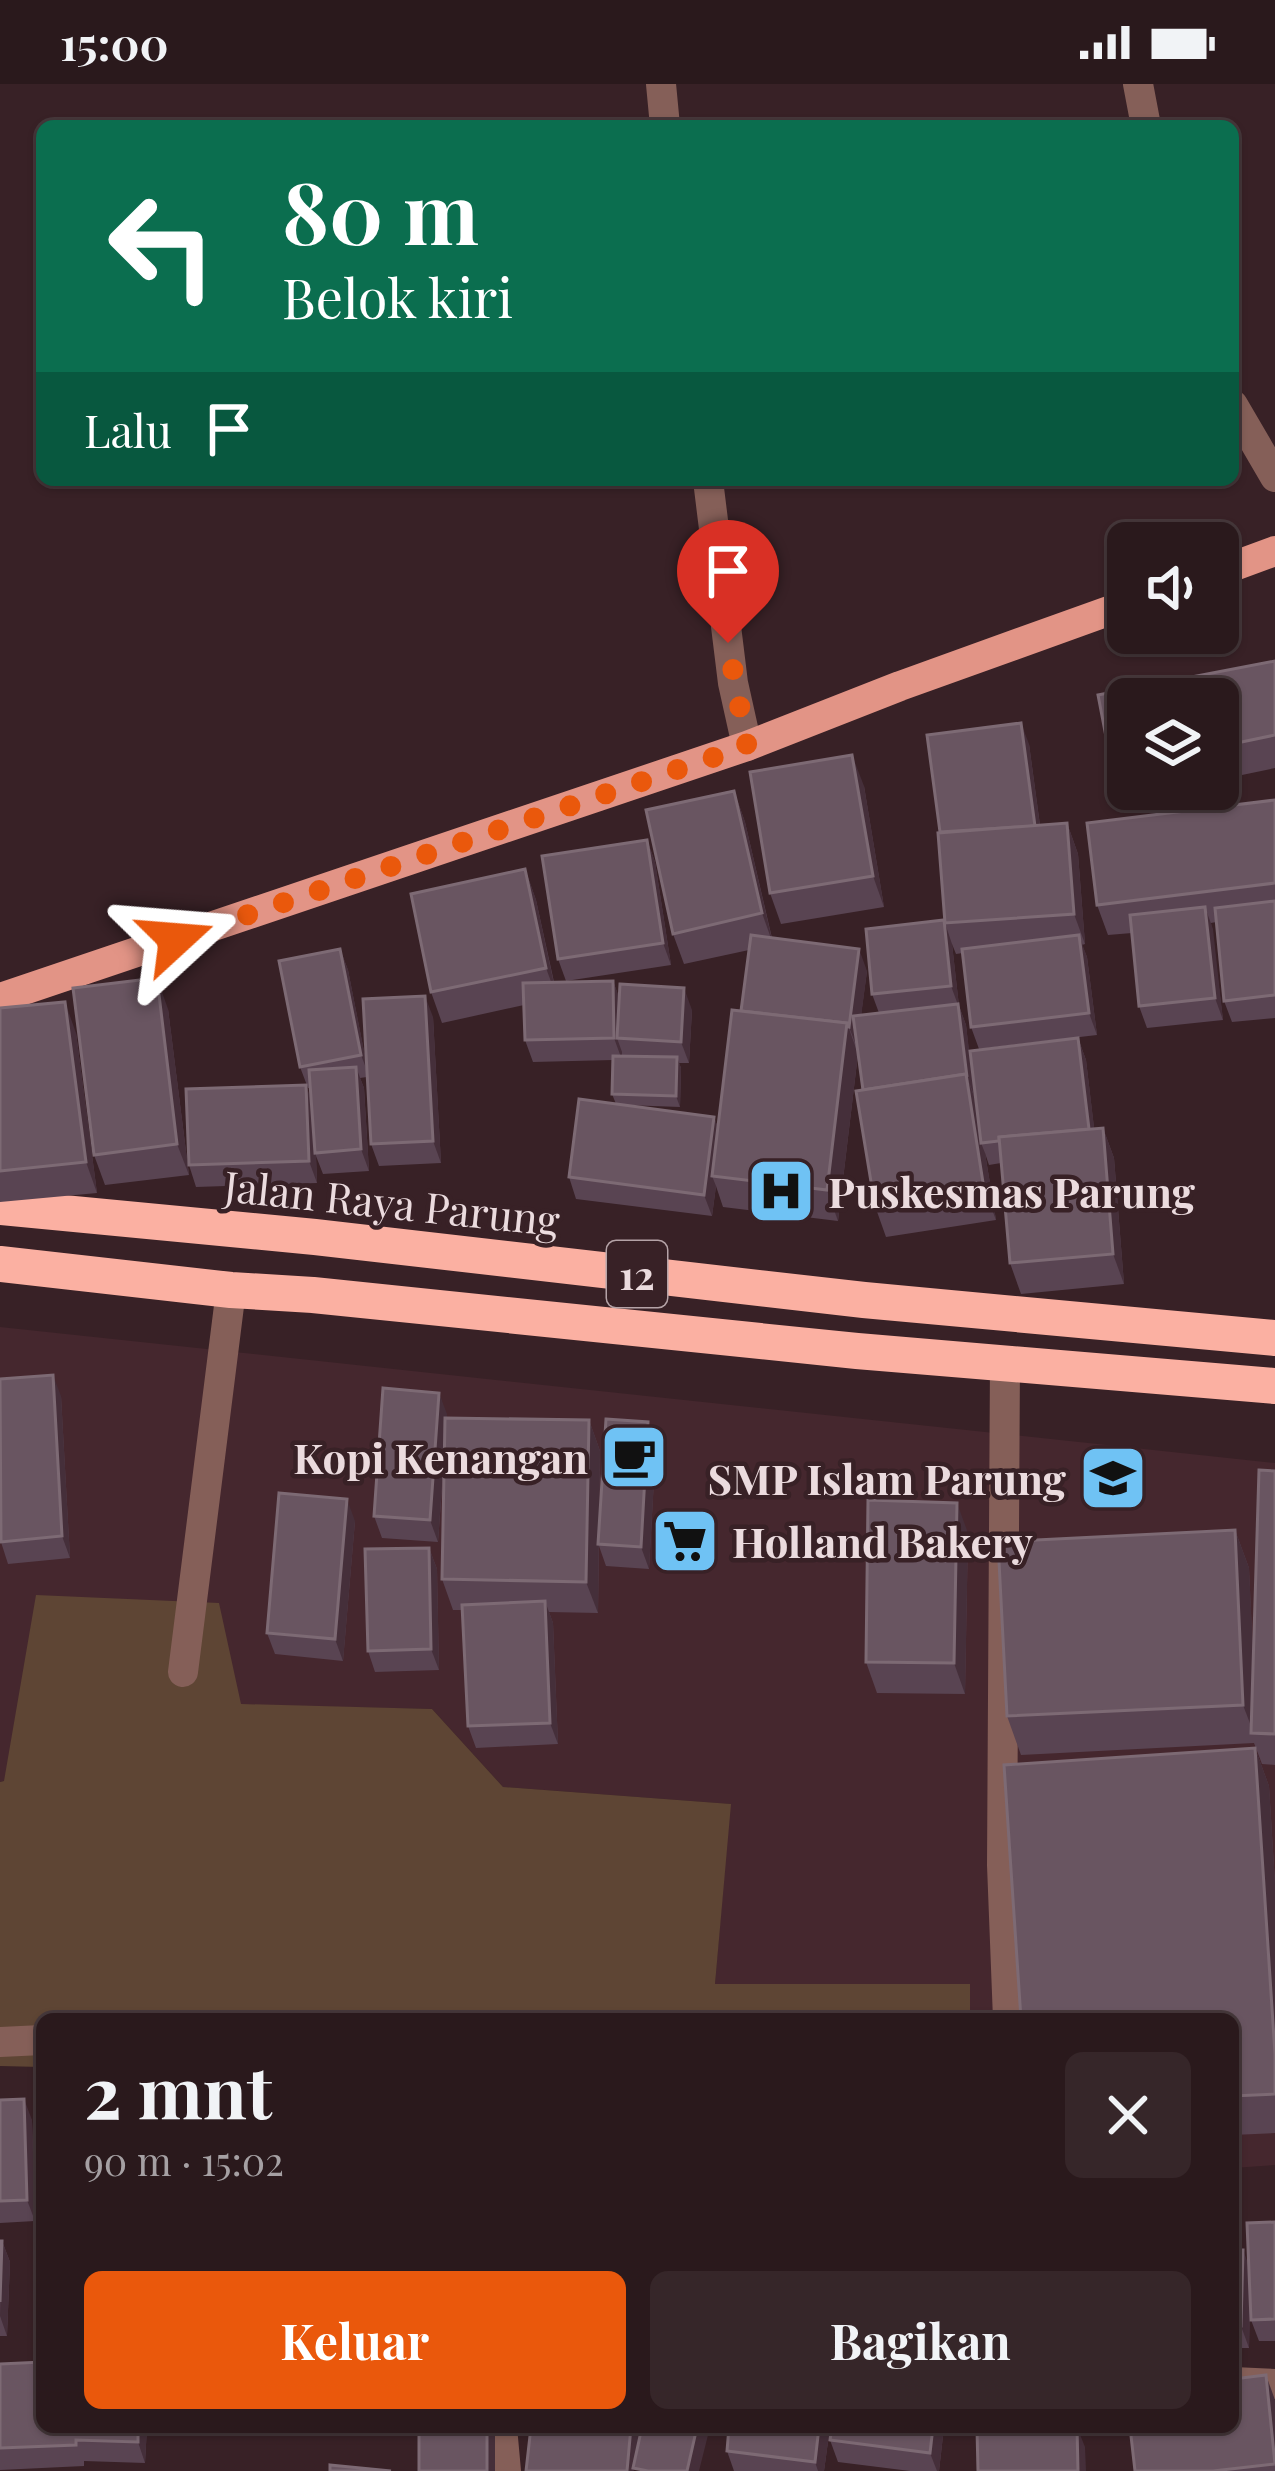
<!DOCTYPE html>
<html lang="id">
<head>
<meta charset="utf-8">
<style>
  :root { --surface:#2a191c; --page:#362629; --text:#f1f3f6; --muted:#a5a0a3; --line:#46383b; --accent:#ea580c }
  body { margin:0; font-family:"Playfair Display",serif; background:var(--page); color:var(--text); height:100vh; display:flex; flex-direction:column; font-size:45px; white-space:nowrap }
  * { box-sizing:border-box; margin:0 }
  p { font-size:39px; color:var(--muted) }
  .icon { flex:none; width:66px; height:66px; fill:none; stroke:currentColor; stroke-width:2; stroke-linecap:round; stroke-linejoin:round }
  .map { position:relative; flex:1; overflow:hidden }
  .drawer { position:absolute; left:36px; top:1929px; width:1203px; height:420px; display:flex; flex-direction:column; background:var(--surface); border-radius:18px; box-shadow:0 3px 9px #0004,0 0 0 3px var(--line) }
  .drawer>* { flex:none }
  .top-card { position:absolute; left:36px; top:36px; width:1203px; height:366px; border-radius:18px; box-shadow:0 3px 9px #0004,0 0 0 3px var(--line); background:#0b6e4f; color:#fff; overflow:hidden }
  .controls { position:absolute; left:1107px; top:438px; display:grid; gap:24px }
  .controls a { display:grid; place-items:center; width:132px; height:132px; border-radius:18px; background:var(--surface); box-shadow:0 3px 9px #0004,0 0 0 3px var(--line); font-size:60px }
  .pin { position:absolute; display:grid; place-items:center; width:102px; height:102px; color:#fff; margin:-123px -51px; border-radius:50% 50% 50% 0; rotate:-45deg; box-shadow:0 0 12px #0007 }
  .pin .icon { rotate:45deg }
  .me { position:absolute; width:132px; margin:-66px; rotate:71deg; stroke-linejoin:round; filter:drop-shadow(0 0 9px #0008) }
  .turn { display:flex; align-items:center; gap:42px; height:252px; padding:0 48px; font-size:54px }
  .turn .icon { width:156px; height:156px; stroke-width:2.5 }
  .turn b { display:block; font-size:84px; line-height:102px }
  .then { display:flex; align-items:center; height:114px; padding:0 48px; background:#0003; gap:24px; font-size:45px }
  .round { display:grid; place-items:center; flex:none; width:126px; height:126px; border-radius:18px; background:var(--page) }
  .headline { display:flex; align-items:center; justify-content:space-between; height:204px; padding:0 48px }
  h1 { font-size:72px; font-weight:700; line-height:90px }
  .primary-button { display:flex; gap:24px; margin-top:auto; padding:24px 48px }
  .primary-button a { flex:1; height:138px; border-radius:18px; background:var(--accent); color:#fff; font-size:48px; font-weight:700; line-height:138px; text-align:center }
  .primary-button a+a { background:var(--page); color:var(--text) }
  .status { display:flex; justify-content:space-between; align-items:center; height:84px; padding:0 60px; background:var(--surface); direction:ltr }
  .status svg { height:33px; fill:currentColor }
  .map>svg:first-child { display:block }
  .built { fill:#45272e }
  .green { fill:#5e4534 }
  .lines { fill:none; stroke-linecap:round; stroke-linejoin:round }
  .minor { stroke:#855f58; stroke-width:30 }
  .major { stroke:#e29486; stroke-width:30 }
  .highway { stroke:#fbb0a2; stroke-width:36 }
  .wall { fill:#594452 }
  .shaded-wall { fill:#452f3a }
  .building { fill:#695561; stroke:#7d6a74; stroke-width:3 }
  .route { stroke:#ea580c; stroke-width:21; stroke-dasharray:0 37.8 }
  .labels { text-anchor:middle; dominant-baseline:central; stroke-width:9; stroke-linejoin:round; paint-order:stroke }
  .shield { fill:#382126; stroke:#b5a3a7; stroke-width:3 }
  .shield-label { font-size:39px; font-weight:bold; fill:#ebdbde }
  .poi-label { font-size:42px; font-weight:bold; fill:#ebdbde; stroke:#382126; text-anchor:start }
  .street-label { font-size:42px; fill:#ebdbde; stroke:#382126 }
</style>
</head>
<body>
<div class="status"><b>15:00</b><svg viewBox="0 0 49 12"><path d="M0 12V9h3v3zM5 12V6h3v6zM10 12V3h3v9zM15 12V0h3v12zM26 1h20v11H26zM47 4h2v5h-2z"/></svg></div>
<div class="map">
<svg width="1275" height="2387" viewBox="0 0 1275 2387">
  <rect width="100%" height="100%" fill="#382126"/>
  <polygon class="built" points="0,1243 1275,1379 1275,2081 1233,2084 1233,1935 970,1935 970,1900 715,1900 730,1720 503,1703 432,1625 241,1621 0,1698"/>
  <polygon class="green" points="36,1511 219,1519 241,1620 432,1625 503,1703 731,1720 715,1900 970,1900 970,1935 42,1935 42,1983 0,1982 0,1698 4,1697"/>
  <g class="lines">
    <g class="minor">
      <polyline points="661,0 665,42"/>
      <polyline points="1138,0 1146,42"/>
      <polyline points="1233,321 1275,393"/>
      <polyline points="708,396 733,599 747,662"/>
      <polyline points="1005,1277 1002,1781 1008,1935"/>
      <polyline points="183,1588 231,1206"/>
      <polyline points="0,1958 42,1956"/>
      <polyline points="1233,2298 1275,2300"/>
      <polyline points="502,2343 506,2387"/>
    </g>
    <g class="major">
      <polyline points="1218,488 1275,467"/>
      <polyline points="0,914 747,662 900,602 1128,520"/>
    </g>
    <g class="highway">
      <polyline points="0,1123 315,1153 864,1216 1275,1254"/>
      <polyline points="0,1180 231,1206 313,1211 857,1267 1275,1302"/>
    </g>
  </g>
  <g class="wall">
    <polygon points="1275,577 1275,684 1218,696 1218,615 1128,615 1128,705 1171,705 1123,714 1112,684 1098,611"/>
    <polygon points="1029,660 1040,741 1067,739 1078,770 1085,860 1082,861 1087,873 1097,951 979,965 971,943 963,869 956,870 952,860 959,922 966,941 974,1014 976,1019 1078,954 1086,976 1094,1044 1103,1044 1114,1074 1124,1200 1021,1210 1010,1179 1001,1079 989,1081 985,1069 996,1136 886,1153 875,1122 857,964 856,964 858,970 838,1137 723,1123 716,1102 712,1132 576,1115 569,1093 616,1020 612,1010 613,976 533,978 525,956 524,921 442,939 431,908 525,785 536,816 554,898 613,897 619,914 692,926 689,979 679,979 681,984 680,1023 625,1021 714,1033 718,1044 741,927 749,866 684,880 673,850 734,707 745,738 772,854 867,887 861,931 879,929 872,910 944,836 940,748"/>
    <polygon points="864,702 884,823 781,840 770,809"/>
    <polygon points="1275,716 1275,934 1232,938 1224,917 1216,838 1211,839 1223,936 1147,944 1139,922 1132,849 1108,851 1097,821"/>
    <polygon points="647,756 655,778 671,881 566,897 558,875"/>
    <polygon points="340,865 348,886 366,978 433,933 441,1079 379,1082 371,1060 367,993 360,994 364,1004 369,1087 323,1090 316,1072 317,1099 196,1103 189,1081 311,1014 310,1004 308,1004 300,983"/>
    <polygon points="0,924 76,949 97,1109 0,1118"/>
    <polygon points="168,925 189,1091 105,1101 94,1071"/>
    <polygon points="439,1309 447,1334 589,1336 600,1367 599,1443 656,1360 649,1485 606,1482 599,1462 598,1529 549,1528 553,1539 558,1660 476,1664 468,1642 462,1526 453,1526 442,1495 444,1378 438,1458 382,1454 374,1432"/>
    <polygon points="61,1312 70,1474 8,1480 1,1458"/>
    <polygon points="1275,1387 1275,1681 1262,1680 1254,1659 1021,1671 1007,1632 1235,1446 1249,1484 1253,1574"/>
    <polygon points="355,1437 343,1577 275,1570 267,1549"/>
    <polygon points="968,1449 965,1610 877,1609 866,1578"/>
    <polygon points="429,1464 437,1485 439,1586 375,1588 368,1567"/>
    <polygon points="1255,1664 1269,1702 1275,1799 1275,2049 1233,2051 1233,1935"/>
    <polygon points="0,2016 32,2036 35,2137 0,2139"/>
    <polygon points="1275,2138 1275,2257 1259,2257 1251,2236 1250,2211 1249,2264 1233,2264 1233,2166 1249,2183"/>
    <polygon points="0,2157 2,2157 10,2178 7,2252 0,2252"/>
    <polygon points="0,2280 147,2343 145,2379 84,2377 84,2382 0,2386"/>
    <polygon points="1275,2316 1275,2387 1135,2387"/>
    <polygon points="729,2343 830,2343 824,2387 734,2387 727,2367"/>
    <polygon points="944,2343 939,2387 910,2387 838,2378 830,2356"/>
  </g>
  <g class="shaded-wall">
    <polygon points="1021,639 1029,660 1043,764 1035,742"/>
    <polygon points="852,671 864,702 884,823 873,792"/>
    <polygon points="734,707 745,738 773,860 762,829"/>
    <polygon points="1067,739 1078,770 1085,860 1074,830"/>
    <polygon points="647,756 655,778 671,881 663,859"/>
    <polygon points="525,785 536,816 557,914 546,884"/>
    <polygon points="1205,823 1213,845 1223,936 1215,914"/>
    <polygon points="944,836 952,860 959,922 966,941 975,1014 967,993 958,921 951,902"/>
    <polygon points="1079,851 1087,873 1097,951 1089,929"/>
    <polygon points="340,865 348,886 369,992 361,971"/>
    <polygon points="859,865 867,887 857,964 849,943"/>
    <polygon points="157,894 168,925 189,1091 177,1060"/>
    <polygon points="613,897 621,918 617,954 622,968 622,976 614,954"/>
    <polygon points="684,904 692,926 689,979 681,958"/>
    <polygon points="425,912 433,933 441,1079 433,1057"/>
    <polygon points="65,918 76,949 97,1109 86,1078"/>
    <polygon points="847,939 858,970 838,1137 827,1106"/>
    <polygon points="1078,954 1086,976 1097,1068 1089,1046"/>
    <polygon points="677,973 681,984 680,1023 676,1012"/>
    <polygon points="356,983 364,1004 369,1087 361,1065"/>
    <polygon points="966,990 977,1021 981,1059 985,1069 996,1136 984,1105"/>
    <polygon points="306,1001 314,1023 317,1099 309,1077"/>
    <polygon points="714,1033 722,1055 712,1092 716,1102 712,1132 704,1111"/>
    <polygon points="1103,1044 1114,1074 1124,1200 1113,1170"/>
    <polygon points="53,1291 61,1312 70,1474 62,1452"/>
    <polygon points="439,1309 447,1330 438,1458 430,1436"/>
    <polygon points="589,1336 600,1367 598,1529 586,1498"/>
    <polygon points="648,1338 656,1360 649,1485 641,1463"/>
    <polygon points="347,1415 355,1437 343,1577 335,1555"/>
    <polygon points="957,1419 968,1449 965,1610 954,1579"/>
    <polygon points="1235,1446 1249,1484 1257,1650 1254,1650 1243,1621"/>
    <polygon points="429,1464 437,1485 439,1586 431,1565"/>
    <polygon points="545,1517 553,1539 558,1660 550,1639"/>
    <polygon points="1255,1664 1269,1702 1275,1799 1275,1970"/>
    <polygon points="24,2015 32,2036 35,2137 27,2116"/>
    <polygon points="2,2157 10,2178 7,2252 0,2232"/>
    <polygon points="1243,2166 1251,2187 1249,2264 1241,2242"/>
    <polygon points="1266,2291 1275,2316 1275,2369"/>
    <polygon points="138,2343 147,2343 145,2379 138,2358"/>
    <rect x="487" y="2343" width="8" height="44"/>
    <polygon points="631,2343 641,2343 633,2384 634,2387 627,2387"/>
    <polygon points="697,2343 710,2343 699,2387 687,2387"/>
    <polygon points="819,2343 830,2343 824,2387 818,2387 815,2378"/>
    <polygon points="933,2343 944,2343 939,2387 937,2387 930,2369"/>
    <polygon points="1077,2343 1085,2363 1086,2387 1078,2387"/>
  </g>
  <g class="building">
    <polygon points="1275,577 1275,651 1218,663 1218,615 1128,615 1128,681 1112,684 1098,611"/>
    <polygon points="1021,639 1035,742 940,748 927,651"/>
    <polygon points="852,671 873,792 770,809 750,688"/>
    <polygon points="734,707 762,829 673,850 646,726"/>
    <polygon points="1275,716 1275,799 1097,821 1087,739"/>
    <polygon points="1067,739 1074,830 945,839 938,749"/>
    <polygon points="647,756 663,859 558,875 542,772"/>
    <polygon points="525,785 546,884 431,908 411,810"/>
    <polygon points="1275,817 1275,911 1224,917 1215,824"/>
    <polygon points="1205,823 1215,914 1139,922 1130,831"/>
    <polygon points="944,836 951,902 872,910 866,845"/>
    <polygon points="751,851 859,865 849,943 846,942 847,939 741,927"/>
    <polygon points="1079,851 1089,929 971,943 962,865"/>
    <polygon points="340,865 361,971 300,983 279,877"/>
    <polygon points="157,894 177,1060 94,1071 73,904"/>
    <polygon points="613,897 614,954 525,956 523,899"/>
    <polygon points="620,900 684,904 681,958 617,954"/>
    <polygon points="425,912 433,1057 371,1060 363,915"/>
    <polygon points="65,918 86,1078 0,1087 0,924"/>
    <polygon points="958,920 967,993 966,990 863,1006 853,932"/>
    <polygon points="732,926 847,939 827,1106 712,1092"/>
    <polygon points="1078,954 1089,1045 999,1053 999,1057 981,1059 970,967"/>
    <polygon points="613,972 677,973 676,1012 612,1010"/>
    <polygon points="356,983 361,1065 315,1069 309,986"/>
    <polygon points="966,990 984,1105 875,1122 856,1007"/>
    <polygon points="306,1001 309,1077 189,1081 186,1005"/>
    <polygon points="579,1015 714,1033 704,1111 569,1093"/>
    <polygon points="1103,1044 1113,1170 1010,1179 999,1053"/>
    <polygon points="53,1291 62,1452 1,1458 0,1295"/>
    <polygon points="383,1304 439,1309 430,1436 374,1432"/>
    <polygon points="445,1334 589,1336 586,1498 442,1495"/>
    <polygon points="606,1335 648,1338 641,1463 598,1460"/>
    <polygon points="1259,1386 1275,1387 1275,1650 1251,1649"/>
    <polygon points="279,1409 347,1415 335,1555 267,1549"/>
    <polygon points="868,1416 957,1419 954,1579 866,1578"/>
    <polygon points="1235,1446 1243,1621 1007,1632 998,1458"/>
    <polygon points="429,1464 431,1565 368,1567 365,1465"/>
    <polygon points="545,1517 550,1639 468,1642 462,1521"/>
    <polygon points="1255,1664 1275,1970 1275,2010 1233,2012 1233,1935 1021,1935 1004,1681"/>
    <polygon points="24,2015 27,2116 0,2117 0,2016"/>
    <polygon points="42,2042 42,2133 41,2133 36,2043"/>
    <polygon points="1275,2138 1275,2235 1251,2236 1247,2139"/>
    <polygon points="0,2157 2,2157 0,2218"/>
    <polygon points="1233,2166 1243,2166 1241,2242 1233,2242"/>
    <polygon points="42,2278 42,2343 138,2343 138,2358 76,2356 76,2361 0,2364 0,2280"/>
    <polygon points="1266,2291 1275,2380 1213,2387 1135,2387 1130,2343 1233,2343 1233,2295"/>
    <rect x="419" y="2343" width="68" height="44"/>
    <polygon points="531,2343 631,2343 627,2387 526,2387"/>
    <polygon points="642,2343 697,2343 687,2387 648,2387 633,2384"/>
    <polygon points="729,2343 819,2343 815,2378 727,2367"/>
    <polygon points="832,2343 933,2343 930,2369 830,2356"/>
    <polygon points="1028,2343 1077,2343 1078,2387 978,2387 977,2345"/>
    <polygon points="330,2381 391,2387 330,2387"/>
  </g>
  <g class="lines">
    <polyline class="route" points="176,855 747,662 728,559"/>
  </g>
  <defs>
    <g id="hospital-square" transform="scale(3.45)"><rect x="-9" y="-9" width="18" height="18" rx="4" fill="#6fc2f4" stroke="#382126"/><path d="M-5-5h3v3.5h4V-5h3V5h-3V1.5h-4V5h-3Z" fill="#111"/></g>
    <g id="cafe-square" transform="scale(3.45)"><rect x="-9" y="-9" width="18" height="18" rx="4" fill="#6fc2f4" stroke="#382126"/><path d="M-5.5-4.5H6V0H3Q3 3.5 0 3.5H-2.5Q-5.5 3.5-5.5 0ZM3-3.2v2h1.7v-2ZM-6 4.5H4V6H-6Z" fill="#111"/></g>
    <g id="school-square" transform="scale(3.45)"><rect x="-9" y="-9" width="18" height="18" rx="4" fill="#6fc2f4" stroke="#382126"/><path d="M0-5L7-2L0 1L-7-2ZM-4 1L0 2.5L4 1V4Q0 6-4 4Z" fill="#111"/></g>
    <g id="supermarket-square" transform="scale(3.45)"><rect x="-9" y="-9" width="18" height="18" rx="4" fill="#6fc2f4" stroke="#382126"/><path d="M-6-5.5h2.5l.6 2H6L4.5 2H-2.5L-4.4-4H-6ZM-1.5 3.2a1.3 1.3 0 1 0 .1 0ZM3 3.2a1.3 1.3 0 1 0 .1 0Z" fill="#111"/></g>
  </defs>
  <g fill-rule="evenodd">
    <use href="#hospital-square" x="781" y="1107"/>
    <use href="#cafe-square" x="634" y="1373"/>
    <use href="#school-square" x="1113" y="1394"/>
    <use href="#supermarket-square" x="685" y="1457"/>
  </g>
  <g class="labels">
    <rect class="shield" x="607" y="1157" width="60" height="66" rx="9"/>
    <g class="shield-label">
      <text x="637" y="1190">12</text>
    </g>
    <g class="poi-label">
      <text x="828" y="1107">Puskesmas Parung</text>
      <text x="588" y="1373" text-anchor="end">Kopi Kenangan</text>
      <text x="1066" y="1394" text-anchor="end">SMP Islam Parung</text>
      <text x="732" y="1457">Holland Bakery</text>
    </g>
    <g class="street-label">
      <text transform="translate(392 1118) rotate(6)">Jalan Raya Parung</text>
    </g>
  </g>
</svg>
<div class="controls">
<a><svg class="icon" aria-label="sound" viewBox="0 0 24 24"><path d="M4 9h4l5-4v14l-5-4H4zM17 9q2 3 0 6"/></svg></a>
<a><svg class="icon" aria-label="layers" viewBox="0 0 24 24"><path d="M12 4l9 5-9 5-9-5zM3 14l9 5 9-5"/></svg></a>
</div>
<div class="pin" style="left:728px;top:559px;background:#d93025"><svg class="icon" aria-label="arrive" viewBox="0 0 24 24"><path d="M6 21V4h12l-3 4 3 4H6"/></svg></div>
<svg class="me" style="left:176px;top:855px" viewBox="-20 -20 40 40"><path d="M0-17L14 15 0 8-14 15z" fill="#ea580c" stroke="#fff" stroke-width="4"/></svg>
<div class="top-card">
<div class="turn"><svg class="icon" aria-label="left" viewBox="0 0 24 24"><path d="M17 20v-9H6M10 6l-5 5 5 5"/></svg><div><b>80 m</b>Belok kiri</div></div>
<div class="then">Lalu<svg class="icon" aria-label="arrive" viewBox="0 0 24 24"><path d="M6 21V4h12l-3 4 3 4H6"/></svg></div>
</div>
<section class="drawer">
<div class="headline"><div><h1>2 mnt</h1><p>90 m · 15:02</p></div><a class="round"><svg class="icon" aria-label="close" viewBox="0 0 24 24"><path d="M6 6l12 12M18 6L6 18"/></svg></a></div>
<div class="primary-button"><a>Keluar</a><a>Bagikan</a></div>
</section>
</div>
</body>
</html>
